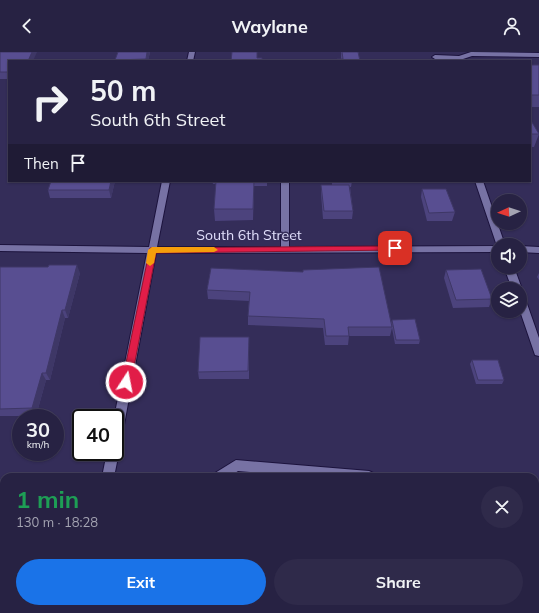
<!DOCTYPE html>
<html lang="en">
<head>
<meta charset="utf-8">
<style>
  :root { --surface:#272243; --page:#2f2a4a; --text:#f1f3f6; --muted:#a4a4b2; --line:#433f5c; --accent:#1a73e8 }
  body { margin:0; font-family:Mulish,sans-serif; background:var(--page); color:var(--text); height:100vh; display:flex; flex-direction:column; font-size:15px; white-space:nowrap }
  * { box-sizing:border-box; margin:0 }
  p { font-size:13px; color:var(--muted) }
  .icon { flex:none; width:22px; height:22px; fill:none; stroke:currentColor; stroke-width:2; stroke-linecap:round; stroke-linejoin:round }
  .map { position:relative; flex:1; overflow:hidden }
  .details { position:absolute; left:0px; top:421px; width:539px; height:140px; display:flex; flex-direction:column; background:var(--surface); border-radius:12px 12px 0 0; box-shadow:0 1px 3px #0004,0 0 0 1px var(--line) }
  .details>* { flex:none }
  .guide { position:absolute; left:8px; top:8px; width:523px; height:122px; border-radius:0px; box-shadow:0 1px 3px #0004,0 0 0 1px var(--line); background:#272243; color:var(--text); overflow:hidden }
  .needle { width:26px; rotate:267deg }
  .controls { position:absolute; left:491px; top:142px; display:grid; gap:8px }
  .controls a { display:grid; place-items:center; width:36px; height:36px; border-radius:50%; background:var(--surface); box-shadow:0 1px 3px #0004,0 0 0 1px var(--line); font-size:20px }
  .speed { position:absolute; left:12px; top:357px; display:flex; gap:8px; font-size:20px; font-weight:700; text-align:center }
  .speed>* { display:grid; place-content:center; width:52px; height:52px; border-radius:50%; background:var(--surface); box-shadow:0 1px 3px #0004,0 0 0 1px var(--line); line-height:1 }
  .speed small { font-size:10px; font-weight:400 }
  .speed .limit { border:2px solid #111; border-radius:6px; background:#fff; color:#111 }
  .pin { position:absolute; display:grid; place-items:center; width:34px; height:34px; color:#fff; margin:-17px; border-radius:8px; box-shadow:0 2px 6px #0006 }
  .me { position:absolute; width:44px; margin:-22px; rotate:11deg; stroke-linejoin:round; filter:drop-shadow(0 0 3px #0008) }
  .turn { display:flex; align-items:center; gap:14px; height:84px; padding:0 16px; font-size:18px }
  .turn .icon { width:52px; height:52px; stroke-width:2.5 }
  .turn b { display:block; font-size:28px; line-height:34px }
  .then { display:flex; align-items:center; height:38px; padding:0 16px; background:#0003; gap:8px; font-size:15px }
  .round { display:grid; place-items:center; flex:none; width:42px; height:42px; border-radius:21px; background:var(--page) }
  .overview { display:flex; align-items:center; justify-content:space-between; height:68px; padding:0 16px }
  h1 { font-size:24px; font-weight:700; line-height:30px; color:#1e9e55 }
  .button { display:flex; gap:8px; margin-top:auto; padding:8px 16px }
  .button a { flex:1; height:46px; border-radius:24px; background:var(--accent); color:#fff; font-size:16px; font-weight:700; line-height:46px; text-align:center }
  .button a+a { background:var(--page); color:var(--text) }
  header { display:flex; justify-content:space-between; align-items:center; height:52px; padding:0 16px; background:var(--surface); font-size:18px; font-weight:700 }
  .map>svg:first-child { display:block }
  .lines { fill:none; stroke-linecap:round; stroke-linejoin:round }
  .minor-casing { stroke:#1c133d; stroke-width:2 }
  .minor { fill:#7772a4; fill-rule:evenodd }
  .wall { fill:#4c437d }
  .shaded-wall { fill:#3e3766 }
  .building { fill:#584e91; stroke:#3e3766 }
  .route { fill:#e11d48; stroke:#92132f }
  .slow { fill:#f59e0b }
  .labels { text-anchor:middle; dominant-baseline:central; stroke-width:3; stroke-linejoin:round; paint-order:stroke }
  .street-label { font-size:14px; fill:#e1dffb; stroke:#342d59 }
</style>
</head>
<body>
<header><svg class="icon" aria-label="back" viewBox="0 0 24 24"><path d="M15 5l-7 7 7 7"/></svg>Waylane<svg class="icon" aria-label="person" viewBox="0 0 24 24"><circle cx="12" cy="8" r="4"/><path d="M4 21q1-7 8-7t8 7"/></svg></header>
<div class="map">
<svg width="539" height="561" viewBox="0 0 539 561">
  <rect width="100%" height="100%" fill="#342d59"/>
  <g class="lines">
    <g class="minor-casing">
      <g id="minor">
        <polygon points="189,0 195,0 193,9 187,9"/>
        <polygon points="471,0 539,1 539,5 472,4 460,8 435,7 432,5 435,3 459,4"/>
        <polygon points="162,129 170,129 157,195 281,195 281,129 289,129 289,195 497,194 475,129 483,129 505,193 498,193 498,200 156,201 121,389 119,393 115,394 114,366 147,201 0,199 0,193 149,195"/>
        <polygon points="520,194 539,195 539,201 520,200"/>
        <polygon points="504,215 514,215 522,237 520,239 520,237 512,237"/>
        <polygon points="520,243 525,246 539,286 539,304 535,303 534,300 520,259"/>
        <polygon points="115,396 119,400 114,425 102,425 107,400 115,400"/>
        <polygon points="236,408 369,419 373,421 375,425 309,425 238,419 229,425 213,425 215,421"/>
        <rect x="535" y="434" width="4" height="12"/>
        <polygon points="75,557 89,557 88,561 74,561"/>
        <polygon points="186,557 200,557 199,561 185,561"/>
      </g>
    </g>
    <use href="#minor" class="minor"/>
  </g>
  <g class="wall">
    <polygon points="0,0 9,9 9,27 0,27"/>
    <polygon points="118,0 150,0 148,9 116,9"/>
    <polygon points="341,0 358,0 360,9 337,9 337,7 341,7"/>
    <rect x="530" y="13" width="9" height="42"/>
    <polygon points="530,67 539,82 534,95 530,95"/>
    <polygon points="115,129 111,146 50,146 48,138"/>
    <polygon points="212,129 267,129 267,134 254,134 253,168 215,169 214,157 216,132 213,132"/>
    <polygon points="332,129 352,129 351,135 350,135 353,159 352,167 323,167 321,142 321,133 332,133"/>
    <polygon points="422,137 455,160 452,169 427,169 421,145"/>
    <polygon points="0,215 48,215 80,221 68,266 65,266 50,328 46,328 36,364 0,364"/>
    <polygon points="211,216 391,271 392,268 420,288 419,292 395,292 392,276 390,284 349,284 348,293 325,293 323,276 248,273 248,264 249,249 208,247 207,238"/>
    <polygon points="446,218 492,247 489,255 453,256 444,226"/>
    <polygon points="539,221 539,228 537,225"/>
    <polygon points="249,293 249,327 199,327 198,320"/>
    <polygon points="472,308 504,328 502,332 476,332 470,312"/>
  </g>
  <g class="shaded-wall">
    <polygon points="32,0 37,0 33,9 28,9"/>
    <polygon points="147,0 150,0 148,9 146,9"/>
    <polygon points="111,129 115,129 111,146 109,138"/>
    <polygon points="77,213 80,221 68,266 65,258"/>
    <polygon points="62,258 65,266 50,328 46,321"/>
    <polygon points="42,321 46,328 36,364 32,356"/>
  </g>
  <g class="building">
    <polygon points="0,0 32,0 28,9 9,9 9,20 0,20"/>
    <polygon points="118,0 147,0 146,7 115,8"/>
    <polygon points="232,0 257,0 257,6 262,6 262,9 231,9"/>
    <polygon points="342,0 358,0 360,9 337,9 337,7 343,7"/>
    <rect x="530" y="13" width="9" height="30"/>
    <polygon points="530,67 539,82 530,82"/>
    <polygon points="51,129 111,129 109,138 48,138"/>
    <polygon points="216,129 254,129 253,157 214,157"/>
    <polygon points="321,133 349,133 353,159 324,159"/>
    <polygon points="422,137 446,137 455,160 429,161"/>
    <polygon points="49,213 77,213 65,258 62,258 46,321 42,321 32,356 0,357 0,215 48,215"/>
    <polygon points="379,215 392,275 348,275 349,284 326,284 324,267 248,264 250,240 207,238 211,216 303,220 303,218"/>
    <polygon points="481,217 492,247 456,248 446,218"/>
    <polygon points="415,267 420,288 396,288 392,268"/>
    <polygon points="200,285 249,285 248,319 198,320"/>
    <polygon points="472,308 498,308 504,328 478,328"/>
  </g>
  <polygon class="route" points="395,194 399,196 397,198 156,201 131,330 126,334 123,333 122,330 150,196"/>
  <polygon class="slow" points="152,195 214,195 218,198 214,200 156,201 154,211 150,214 146,211 148,198"/>
  <g class="labels">
    <g class="street-label">
      <text x="249" y="183">South 6th Street</text>
    </g>
  </g>
</svg>
<div class="controls">
<a><svg class="needle" viewBox="-14 -14 28 28"><path d="M0-13l5 13h-10z" fill="#e53935"/><path d="M0 13l5-13h-10z" fill="#a4a4b2"/></svg></a>
<a><svg class="icon" aria-label="sound" viewBox="0 0 24 24"><path d="M4 9h4l5-4v14l-5-4H4zM17 9q2 3 0 6"/></svg></a>
<a><svg class="icon" aria-label="layers" viewBox="0 0 24 24"><path d="M12 4l9 5-9 5-9-5zM3 14l9 5 9-5"/></svg></a>
</div>
<div class="speed"><div>30<small>km/h</small></div><div class="limit">40</div></div>
<div class="pin" style="left:395px;top:196px;background:#d93025"><svg class="icon" aria-label="arrive" viewBox="0 0 24 24"><path d="M6 21V4h12l-3 4 3 4H6"/></svg></div>
<svg class="me" style="left:126px;top:330px" viewBox="-20 -20 40 40"><circle r="17" fill="#e11d48" stroke="#fff" stroke-width="3"/><path d="M0-11L8 9 0 5-8 9z" fill="#fff"/></svg>
<div class="guide">
<div class="turn"><svg class="icon" aria-label="right" viewBox="0 0 24 24"><path d="M7 20v-9h11M14 6l5 5-5 5"/></svg><div><b>50 m</b>South 6th Street</div></div>
<div class="then">Then<svg class="icon" aria-label="arrive" viewBox="0 0 24 24"><path d="M6 21V4h12l-3 4 3 4H6"/></svg></div>
</div>
<section class="details">
<div class="overview"><div><h1>1 min</h1><p>130 m · 18:28</p></div><a class="round"><svg class="icon" aria-label="close" viewBox="0 0 24 24"><path d="M6 6l12 12M18 6L6 18"/></svg></a></div>
<div class="button"><a>Exit</a><a>Share</a></div>
</section>
</div>
</body>
</html>
